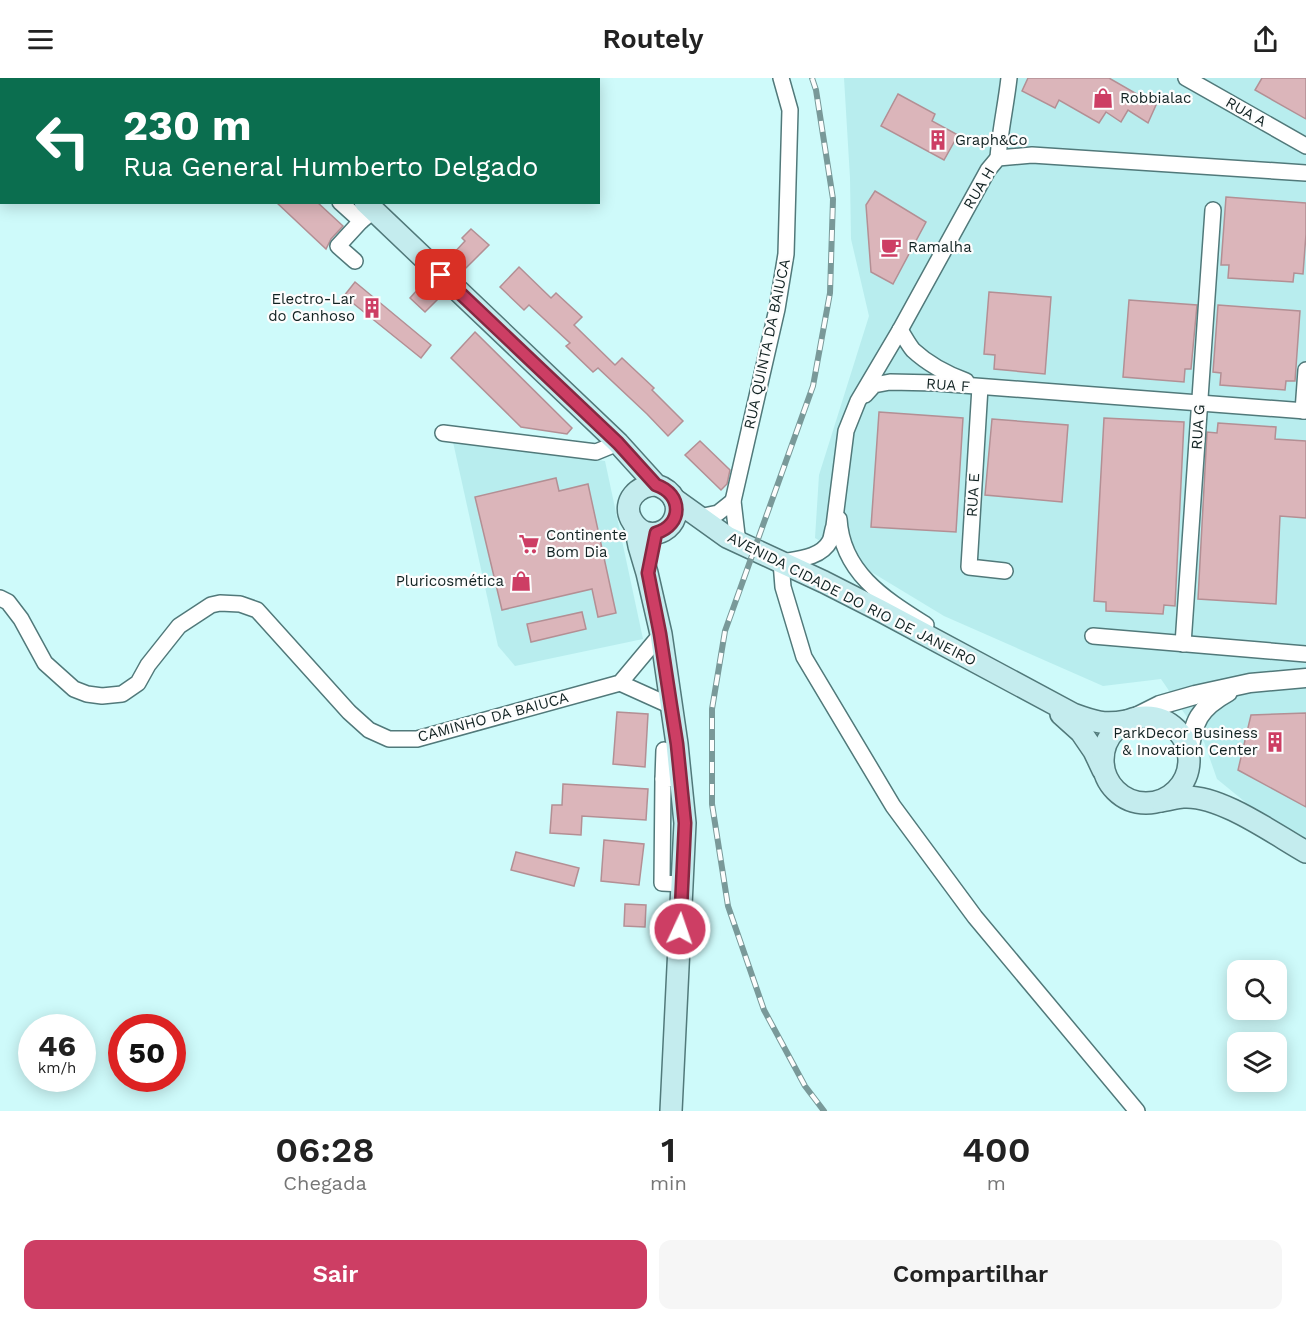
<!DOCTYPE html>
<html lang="pt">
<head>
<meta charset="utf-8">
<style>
  :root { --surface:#fff; --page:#f6f6f6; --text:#222; --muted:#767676; --accent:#cd3e64 }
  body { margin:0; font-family:"Work Sans",sans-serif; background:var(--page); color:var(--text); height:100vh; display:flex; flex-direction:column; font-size:22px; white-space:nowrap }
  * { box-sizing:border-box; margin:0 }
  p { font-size:20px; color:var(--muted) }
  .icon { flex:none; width:33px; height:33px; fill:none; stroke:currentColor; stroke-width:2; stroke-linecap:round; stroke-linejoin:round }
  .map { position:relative; height:1033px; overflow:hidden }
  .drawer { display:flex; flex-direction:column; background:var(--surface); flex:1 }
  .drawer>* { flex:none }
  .guide { position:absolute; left:0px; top:0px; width:600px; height:126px; box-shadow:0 3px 15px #0003; background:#0b6e4f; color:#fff; overflow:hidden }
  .buttons { position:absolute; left:1227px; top:882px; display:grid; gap:12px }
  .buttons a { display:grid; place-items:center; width:60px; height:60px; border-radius:12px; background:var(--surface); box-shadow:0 3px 15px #0003; font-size:30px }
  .speed { position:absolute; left:18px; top:936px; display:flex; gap:12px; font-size:30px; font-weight:700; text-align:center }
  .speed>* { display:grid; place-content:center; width:78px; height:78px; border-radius:50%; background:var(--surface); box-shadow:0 3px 15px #0003; line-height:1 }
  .speed small { font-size:15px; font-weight:400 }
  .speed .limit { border:9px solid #d22; background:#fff; color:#111 }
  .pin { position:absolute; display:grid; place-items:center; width:51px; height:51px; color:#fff; margin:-26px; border-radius:12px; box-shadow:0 3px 9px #0006 }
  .me { position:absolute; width:66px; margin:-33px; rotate:3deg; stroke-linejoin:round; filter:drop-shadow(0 0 4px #0008) }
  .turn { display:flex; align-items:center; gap:21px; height:126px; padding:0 24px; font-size:27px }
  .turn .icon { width:78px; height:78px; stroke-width:2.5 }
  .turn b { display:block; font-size:42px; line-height:51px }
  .eta { display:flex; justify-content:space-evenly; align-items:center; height:102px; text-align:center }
  .eta b { font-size:36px; font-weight:600; line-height:42px }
  .button { display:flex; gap:12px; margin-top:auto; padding:12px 24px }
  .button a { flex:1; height:69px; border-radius:12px; background:var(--accent); color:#fff; font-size:24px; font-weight:600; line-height:69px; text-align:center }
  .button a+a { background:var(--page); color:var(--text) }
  header { display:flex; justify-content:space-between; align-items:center; height:78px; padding:0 24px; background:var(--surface); font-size:27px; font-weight:600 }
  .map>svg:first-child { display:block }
  .built { fill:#b8edee }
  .building { fill:#dbb5ba; stroke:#b38f94; stroke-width:1.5 }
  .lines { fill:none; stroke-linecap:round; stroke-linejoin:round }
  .minor-casing { stroke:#51797a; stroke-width:18 }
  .tertiary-casing { stroke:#51797a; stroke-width:21 }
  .secondary-casing { stroke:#51797a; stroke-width:24 }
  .minor { stroke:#fff; stroke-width:15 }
  .tertiary { stroke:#fff; stroke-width:18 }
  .secondary { stroke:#c4ecee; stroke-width:21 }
  .rail-casing { stroke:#799999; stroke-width:6 }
  .rail { stroke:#fdfdfd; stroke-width:4; stroke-dasharray:11; stroke-linecap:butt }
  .route-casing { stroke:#852841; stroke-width:15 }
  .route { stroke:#cd3e64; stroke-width:10 }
  .labels { text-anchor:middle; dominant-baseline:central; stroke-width:4.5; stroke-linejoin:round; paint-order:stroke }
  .poi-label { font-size:15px; fill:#122; stroke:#fdfdfd; text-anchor:start }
  .street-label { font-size:15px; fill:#122; stroke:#fdfdfd }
</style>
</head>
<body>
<header><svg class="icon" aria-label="menu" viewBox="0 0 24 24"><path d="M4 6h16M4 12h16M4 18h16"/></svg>Routely<svg class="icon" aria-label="share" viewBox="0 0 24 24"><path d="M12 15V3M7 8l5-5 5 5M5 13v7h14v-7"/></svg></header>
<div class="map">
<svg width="1306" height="1033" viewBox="0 0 1306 1033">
  <rect width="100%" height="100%" fill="#cefafa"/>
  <g class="built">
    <polygon points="844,0 1306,0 1306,762 1266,741 1217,701 1204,664 1161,601 1103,608 944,538 815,460 819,397 869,238 851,161 850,100"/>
    <polygon points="453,364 605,383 643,561 515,588 498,568"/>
  </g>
  <g class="building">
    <polygon points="1028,0 1109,0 1156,27 1148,45 1128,32 1121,44 1106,34 1099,45 1059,22 1055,30 1022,13"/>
    <polygon points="1262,0 1306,0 1306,41 1255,12"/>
    <polygon points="898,16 935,36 932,43 958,57 944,82 881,48"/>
    <polygon points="875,113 926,144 893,206 871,194 866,127"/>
    <polygon points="1226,119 1306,125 1306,156 1303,196 1294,195 1293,204 1228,200 1229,187 1221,187"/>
    <polygon points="276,124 317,124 343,148 331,161 326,171"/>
    <polygon points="471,151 489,167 465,191 452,177 465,163 462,160"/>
    <polygon points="519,189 551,220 556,215 582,239 574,247 615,287 622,280 654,310 652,312 683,343 668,358 647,336 598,290 593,294 566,268 570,265 529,227 524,232 500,209"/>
    <polygon points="427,201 443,216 425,234 410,220"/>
    <polygon points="355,204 431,267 421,280 344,218"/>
    <polygon points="989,214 1051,219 1045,296 994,291 995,277 984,276"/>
    <polygon points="1129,222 1197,227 1191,291 1185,291 1184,304 1123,299"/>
    <polygon points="1218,227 1300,233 1295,303 1286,303 1285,312 1220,307 1221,295 1213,294"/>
    <polygon points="475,254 572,350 567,356 521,349 451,280"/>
    <polygon points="879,334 963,340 956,454 871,449"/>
    <polygon points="1104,340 1184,344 1175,528 1164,527 1163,536 1106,533 1106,524 1094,523"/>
    <polygon points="992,341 1068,347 1062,424 985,417"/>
    <polygon points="1218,345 1276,349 1275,361 1306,363 1306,440 1280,438 1276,526 1198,521 1207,354 1217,355"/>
    <polygon points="700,363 730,392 727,406 721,412 685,377"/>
    <polygon points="556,400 559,413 588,406 616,535 598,539 592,511 502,532 475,419"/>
    <polygon points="582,534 586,551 531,564 527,546"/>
    <polygon points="617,634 648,636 645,689 613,686"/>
    <polygon points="1306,635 1306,729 1238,692 1251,637"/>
    <polygon points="563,706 648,711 646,742 582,738 581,757 550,755 552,727 562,727"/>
    <polygon points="604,762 644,766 639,807 601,803"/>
    <polygon points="516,774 579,790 574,808 511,792"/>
    <polygon points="625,826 646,827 645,849 624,848"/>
  </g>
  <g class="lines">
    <g class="minor-casing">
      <g id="minor">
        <polyline points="1186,0 1306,68"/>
        <polyline points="248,2 251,0"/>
        <path d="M998 80C1000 53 1006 27 1009 0"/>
        <polyline points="340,124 361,143 367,138"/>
        <polyline points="355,183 338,168 361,143"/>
        <path d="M900 252C904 258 908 266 913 272 928 286 947 296 966 303"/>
        <polyline points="980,309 969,489 1005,493"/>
        <polyline points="865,317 874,307 890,304 936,305 1306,333"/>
        <polyline points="1303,333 1306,292"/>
        <polyline points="443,355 596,374 618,365"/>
        <polyline points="699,439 718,435 733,423"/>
        <path d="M839 441C842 495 885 521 926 547"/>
        <polyline points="741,466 737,457 733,423 777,231 786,176 790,32 781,0"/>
        <polyline points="0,520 8,524 21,541 45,585 74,611 87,616 102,618 122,616 138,605 148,587 179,548 211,527 220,525 240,526 257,532 349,634 369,652 389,661 417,661 620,605 661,556"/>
        <polyline points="1093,558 1306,576"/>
        <polyline points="1183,566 1213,132"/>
        <polyline points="620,605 671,628"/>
        <polyline points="680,700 663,701 662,805 682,806"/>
        <polyline points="663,701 664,672"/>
        <path d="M1137 1033 975 839 893 728 804 579 783 509 781 484C798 481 821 480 830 463 832 459 832 453 834 448L846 353 858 323 900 252 988 92 998 80 1032 77 1306 95"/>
      </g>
    </g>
    <g class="tertiary-casing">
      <g id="tertiary">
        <polyline points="1136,639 1160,627 1195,617 1250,605 1306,600"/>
        <path d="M1189 676C1193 643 1199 630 1228 614"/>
      </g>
    </g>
    <g class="secondary-casing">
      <g id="secondary">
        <polyline points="264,0 264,2"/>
        <path d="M365 124 618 365 656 407C693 419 674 464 644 454 638 451 634 447 631 441 622 423 638 407 656 407"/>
        <path d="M674 421 727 459 824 504 881 533 1073 636C1095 644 1104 647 1126 643"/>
        <polyline points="635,448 639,468 647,495 661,556 677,666 685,745 671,1033"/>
        <polyline points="1061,636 1081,654 1094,673 1103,692"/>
        <circle cx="1146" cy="682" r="43"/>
        <path d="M1161 723C1169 722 1177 719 1184 719 1221 717 1274 756 1306 774"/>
      </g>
    </g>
    <use href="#minor" class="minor"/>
    <use href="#tertiary" class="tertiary"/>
    <use href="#secondary" class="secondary"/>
    <g class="rail-casing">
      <polyline id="rail" points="812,0 816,12 833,121 830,215 813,308 725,553 712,631 712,726 728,828 764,932 805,1008 824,1033"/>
    </g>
    <use href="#rail" class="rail"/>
  </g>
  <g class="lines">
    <g class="route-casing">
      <path id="route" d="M441 197 618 365 656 407C683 416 683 447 656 455L648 495 660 556 671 628 677 666 685 745 680 851"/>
    </g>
    <use href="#route" class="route"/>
  </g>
  <defs>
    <g id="shop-bare" transform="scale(1.62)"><path d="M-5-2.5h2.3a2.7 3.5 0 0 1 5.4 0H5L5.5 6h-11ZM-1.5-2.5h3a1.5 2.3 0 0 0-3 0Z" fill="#cd3e64" stroke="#fdfdfd" stroke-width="2.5" paint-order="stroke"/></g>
    <g id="building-bare" transform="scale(1.62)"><path d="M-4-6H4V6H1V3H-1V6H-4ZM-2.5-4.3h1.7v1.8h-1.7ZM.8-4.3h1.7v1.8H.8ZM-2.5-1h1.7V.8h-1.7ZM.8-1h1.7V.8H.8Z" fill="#cd3e64" stroke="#fdfdfd" stroke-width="2.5" paint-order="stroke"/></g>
    <g id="cafe-bare" transform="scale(1.62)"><path d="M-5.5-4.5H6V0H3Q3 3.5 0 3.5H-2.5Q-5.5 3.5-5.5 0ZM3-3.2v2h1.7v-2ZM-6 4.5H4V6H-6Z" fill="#cd3e64" stroke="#fdfdfd" stroke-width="2.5" paint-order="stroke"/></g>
    <g id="supermarket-bare" transform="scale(1.62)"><path d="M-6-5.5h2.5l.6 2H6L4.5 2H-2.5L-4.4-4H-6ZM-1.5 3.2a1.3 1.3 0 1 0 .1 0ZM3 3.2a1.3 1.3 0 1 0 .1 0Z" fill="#cd3e64" stroke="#fdfdfd" stroke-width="2.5" paint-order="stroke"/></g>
  </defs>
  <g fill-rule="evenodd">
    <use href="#shop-bare" x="1103" y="20"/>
    <use href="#building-bare" x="938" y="62"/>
    <use href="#cafe-bare" x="891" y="169"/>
    <use href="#building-bare" x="372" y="230"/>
    <use href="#supermarket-bare" x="529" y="466"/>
    <use href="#shop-bare" x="521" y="503"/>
    <use href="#building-bare" x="1275" y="664"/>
  </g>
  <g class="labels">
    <g class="poi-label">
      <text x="1120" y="20">Robbialac</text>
      <text x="955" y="62">Graph&amp;Co</text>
      <text x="908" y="169">Ramalha</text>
      <text x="355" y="221" text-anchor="end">Electro-Lar<tspan x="355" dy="17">do Canhoso</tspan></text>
      <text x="546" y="457">Continente<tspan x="546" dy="17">Bom Dia</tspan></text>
      <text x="504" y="503" text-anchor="end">Pluricosmética</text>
      <text x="1258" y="655" text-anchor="end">ParkDecor Business<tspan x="1258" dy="17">&amp; Inovation Center</tspan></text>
    </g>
    <g class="street-label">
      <text transform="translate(1246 34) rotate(30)">RUA A</text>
      <text transform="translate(979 110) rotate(-59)">RUA H</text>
      <text transform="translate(767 266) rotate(-78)">RUA QUINTA DA BAIUCA</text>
      <text transform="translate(948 307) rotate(4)">RUA F</text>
      <text transform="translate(1198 349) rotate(-86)">RUA G</text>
      <text transform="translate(973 417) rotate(-87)">RUA E</text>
      <text transform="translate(852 521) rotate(27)">AVENIDA CIDADE DO RIO DE JANEIRO</text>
      <text transform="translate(493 639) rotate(-15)">CAMINHO DA BAIUCA</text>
    </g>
  </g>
</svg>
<div class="buttons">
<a><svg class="icon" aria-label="search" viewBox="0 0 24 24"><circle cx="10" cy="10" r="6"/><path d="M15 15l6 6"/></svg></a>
<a><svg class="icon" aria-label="layers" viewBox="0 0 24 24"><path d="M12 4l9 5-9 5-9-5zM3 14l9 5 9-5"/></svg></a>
</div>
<div class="speed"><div>46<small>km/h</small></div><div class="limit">50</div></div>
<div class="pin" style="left:441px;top:197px;background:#d93025"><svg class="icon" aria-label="arrive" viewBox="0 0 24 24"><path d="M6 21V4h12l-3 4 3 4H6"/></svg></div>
<svg class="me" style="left:680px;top:851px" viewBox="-20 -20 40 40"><circle r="17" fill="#cd3e64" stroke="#fff" stroke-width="3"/><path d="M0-11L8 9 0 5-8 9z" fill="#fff"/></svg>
<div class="guide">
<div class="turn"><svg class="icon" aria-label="left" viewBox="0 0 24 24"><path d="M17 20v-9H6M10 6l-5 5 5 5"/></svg><div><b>230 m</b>Rua General Humberto Delgado</div></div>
</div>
</div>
<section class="drawer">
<div class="eta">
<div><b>06:28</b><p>Chegada</p></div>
<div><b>1</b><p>min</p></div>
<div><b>400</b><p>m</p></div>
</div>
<div class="button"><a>Sair</a><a>Compartilhar</a></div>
</section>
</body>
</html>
